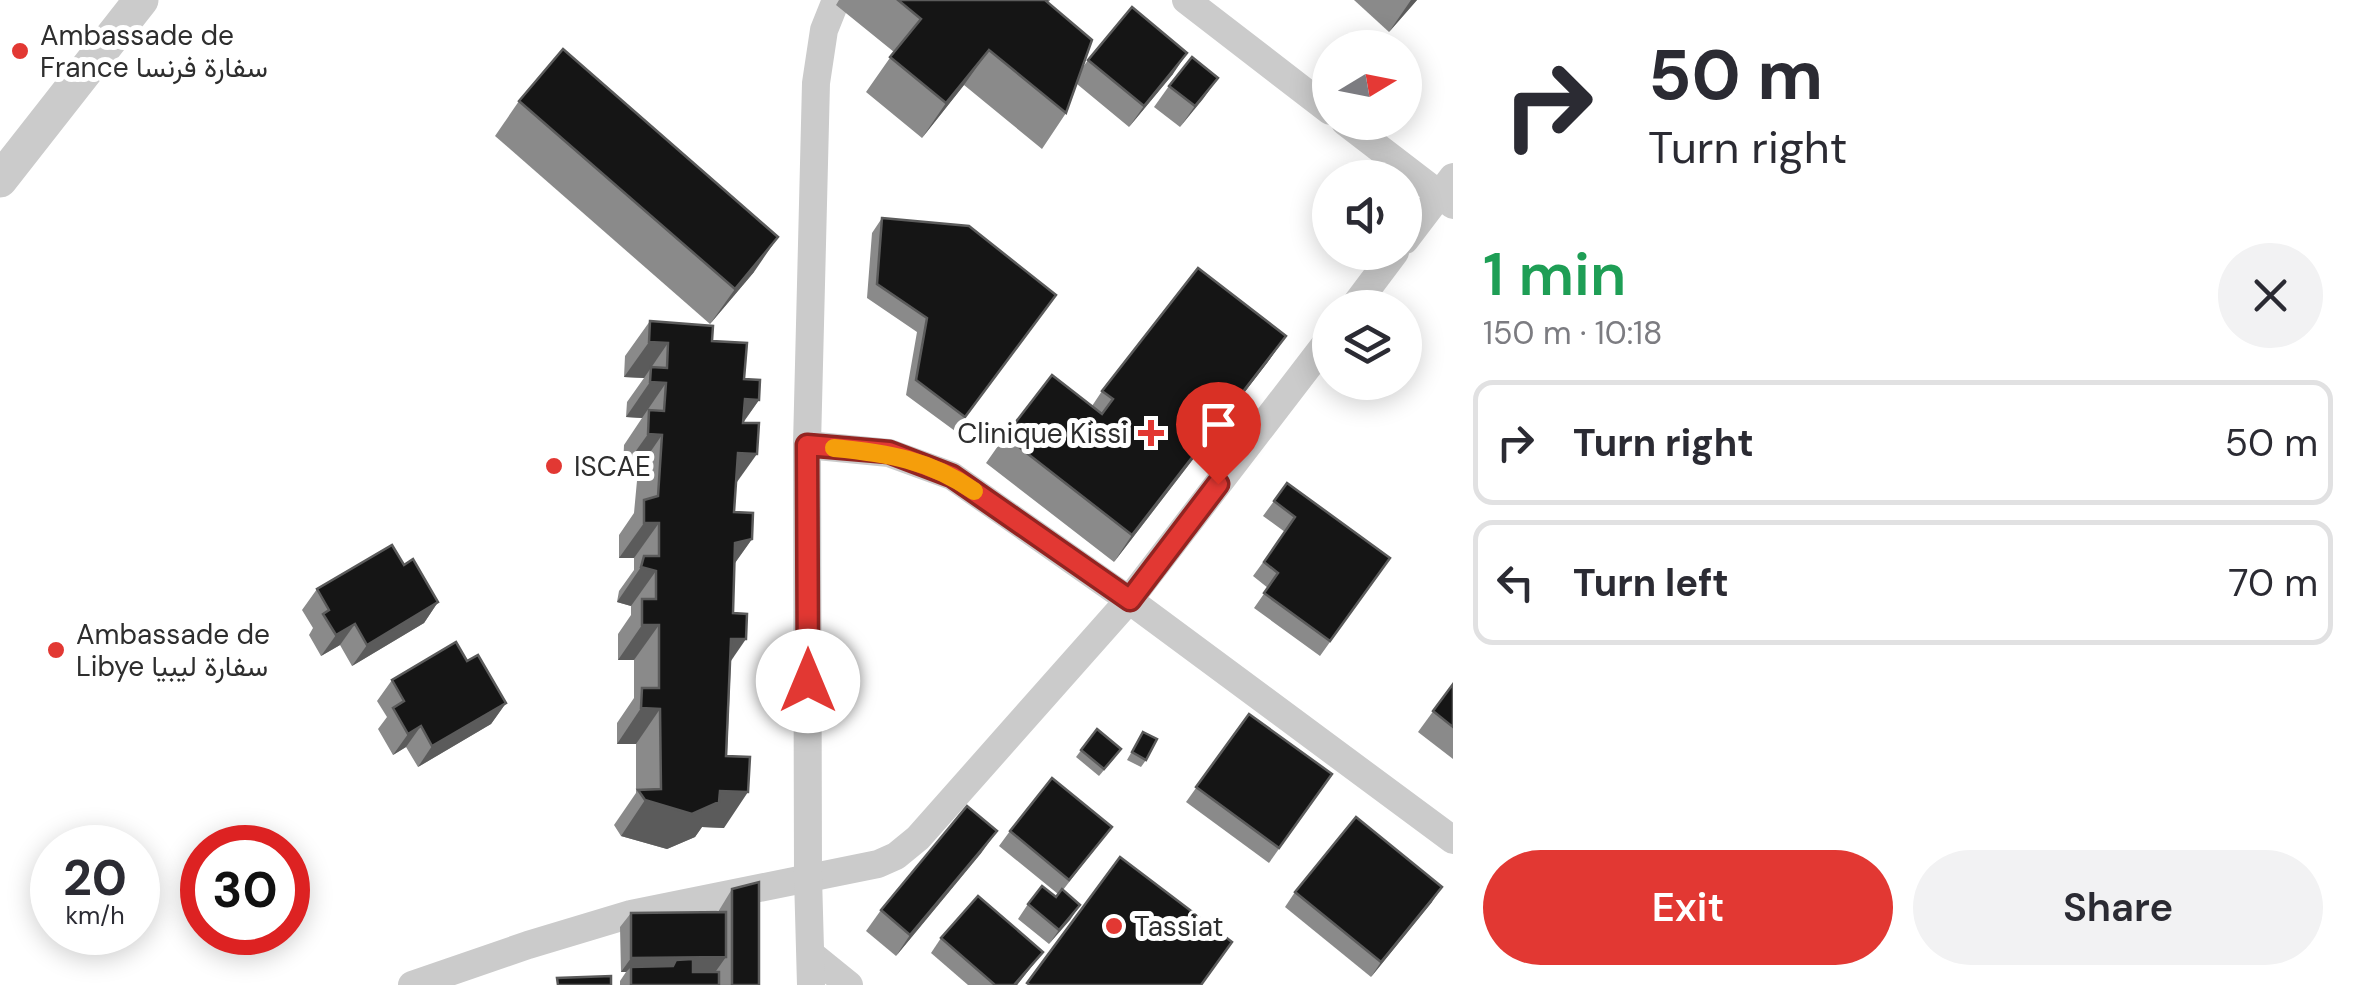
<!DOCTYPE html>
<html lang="en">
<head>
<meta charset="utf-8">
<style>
  :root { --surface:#fff; --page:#f2f2f3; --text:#2b2b33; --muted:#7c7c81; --line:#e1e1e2; --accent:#e23833 }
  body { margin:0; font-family:"DM Sans",Vazirmatn,sans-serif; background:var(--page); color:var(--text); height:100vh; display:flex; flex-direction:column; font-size:38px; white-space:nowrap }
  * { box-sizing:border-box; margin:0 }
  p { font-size:32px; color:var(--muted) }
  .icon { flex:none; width:55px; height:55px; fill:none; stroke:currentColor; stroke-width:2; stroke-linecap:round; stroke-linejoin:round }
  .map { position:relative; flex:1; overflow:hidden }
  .side { display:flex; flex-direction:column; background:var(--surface); width:900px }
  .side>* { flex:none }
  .hud { background:#fff; color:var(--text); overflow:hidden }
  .needle { width:65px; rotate:80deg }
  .fabs { position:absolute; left:1312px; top:30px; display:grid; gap:20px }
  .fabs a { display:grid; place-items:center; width:110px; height:110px; border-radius:50%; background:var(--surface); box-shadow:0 5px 25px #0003; font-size:50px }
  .speed { position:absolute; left:30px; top:825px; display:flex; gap:20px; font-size:50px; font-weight:700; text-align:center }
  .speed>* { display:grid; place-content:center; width:130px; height:130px; border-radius:50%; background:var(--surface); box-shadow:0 5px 25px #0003; line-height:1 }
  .speed small { font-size:25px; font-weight:400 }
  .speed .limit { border:15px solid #d22; background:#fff; color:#111 }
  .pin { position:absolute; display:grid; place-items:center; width:85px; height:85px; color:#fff; margin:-102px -42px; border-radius:50% 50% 50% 0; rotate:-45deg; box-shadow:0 0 10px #0007 }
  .pin .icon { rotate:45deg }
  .me { position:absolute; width:110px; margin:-55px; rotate:0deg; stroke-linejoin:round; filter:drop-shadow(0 0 8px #0008) }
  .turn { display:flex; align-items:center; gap:35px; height:210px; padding:0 30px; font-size:45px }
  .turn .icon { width:130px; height:130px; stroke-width:2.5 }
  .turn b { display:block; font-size:70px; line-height:85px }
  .round { display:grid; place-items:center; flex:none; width:105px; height:105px; border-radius:52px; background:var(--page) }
  .headline { display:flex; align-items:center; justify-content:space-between; height:170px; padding:0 30px }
  h1 { font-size:60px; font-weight:600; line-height:75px; color:#1e9e55 }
  .primary-button { display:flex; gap:20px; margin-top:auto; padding:20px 30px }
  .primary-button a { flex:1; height:115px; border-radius:60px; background:var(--accent); color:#fff; font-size:40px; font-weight:600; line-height:115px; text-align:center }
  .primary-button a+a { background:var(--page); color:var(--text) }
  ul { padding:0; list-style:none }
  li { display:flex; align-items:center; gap:30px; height:125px; margin:0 20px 15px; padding:0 10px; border:5px solid var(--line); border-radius:20px }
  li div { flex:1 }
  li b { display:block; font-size:38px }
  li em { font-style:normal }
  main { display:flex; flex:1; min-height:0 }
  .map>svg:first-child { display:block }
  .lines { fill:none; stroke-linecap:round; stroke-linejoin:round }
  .minor { stroke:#cbcbcb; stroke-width:28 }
  .tertiary { stroke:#cbcbcb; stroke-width:35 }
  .wall { fill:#8a8a8a }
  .shaded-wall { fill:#5b5b5b }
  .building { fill:#151515; stroke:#5b5b5b; stroke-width:2.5 }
  .route-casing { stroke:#932421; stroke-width:25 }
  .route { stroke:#e23833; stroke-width:18 }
  .slow { stroke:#f59e0b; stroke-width:18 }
  .poi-dot { fill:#e23833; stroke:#fff; stroke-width:4 }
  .labels { text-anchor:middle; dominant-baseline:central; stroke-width:10; stroke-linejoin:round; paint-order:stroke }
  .poi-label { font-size:28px; fill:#2e2e2e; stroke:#fff; text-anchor:start }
</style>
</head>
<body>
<main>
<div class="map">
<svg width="1453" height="985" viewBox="0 0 1453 985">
  <rect width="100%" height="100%" fill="#fff"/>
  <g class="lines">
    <g class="minor">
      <polyline points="1186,0 1330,111"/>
      <polyline points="1345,122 1453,205"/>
      <polyline points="1405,240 1453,177"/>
      <polyline points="1353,308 1395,252"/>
      <polyline points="807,445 889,453 952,476 1129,600 1453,840"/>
      <polyline points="812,955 849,985"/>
      <polyline points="412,985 528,945 631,914 878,864 896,856 918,838 1129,600 1330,338"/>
      <polyline points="811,985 808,877 807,445 816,83 824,30 836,0"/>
    </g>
    <polyline class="tertiary" points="0,180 141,0"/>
  </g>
  <g class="wall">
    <polygon points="839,0 1050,0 1048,3 1083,67 1088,60 1173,74 1129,127 1077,84 1066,113 1042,149 964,85 922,138 866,92 894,52 836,5"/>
    <polygon points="1354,0 1417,0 1389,32"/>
    <polygon points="1218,78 1180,127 1154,107 1169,86"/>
    <polygon points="519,101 754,272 710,324 495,136"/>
    <polygon points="882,218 1056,295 955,431 906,395 917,332 867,298 872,233"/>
    <polygon points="650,321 712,341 744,379 759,400 743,423 736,483 734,512 752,539 735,563 724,828 702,827 695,837 667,849 621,836 614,825 636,793 636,744 617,744 617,723 634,698 634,660 618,660 618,634 631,615 631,606 617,602 619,591 634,570 634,558 619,558 619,535 634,513 638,470 623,469 624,445 642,418 626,417 627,402 644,378 624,377 625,356"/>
    <polygon points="1286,336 1267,363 1114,562 986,463 1005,436 1092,406 1102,391"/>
    <polygon points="1287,483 1390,558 1320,656 1254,608 1268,588 1253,576 1285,532 1263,516"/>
    <polygon points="404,565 438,602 424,623 352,666 340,645 321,656 309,635 313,628 302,610 317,589"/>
    <polygon points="467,661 506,703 491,724 418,767 406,747 393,755 378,729 387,717 377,701 392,680"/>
    <polygon points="1453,684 1453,759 1418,732"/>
    <polygon points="1249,714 1332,774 1269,863 1186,802"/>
    <polygon points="1097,729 1116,756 1099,776 1076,757"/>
    <polygon points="1143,732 1146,760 1141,767 1127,760"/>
    <polygon points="1112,827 1063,890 1080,905 1049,944 1018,919 1028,904 1056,897 1058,894 999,846 1010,831"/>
    <polygon points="982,852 896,956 866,931 881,910"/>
    <polygon points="732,889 759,985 620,985 620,981 626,972 621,972 620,927 631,913 718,912"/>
    <polygon points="1295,892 1432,902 1371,977 1285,907"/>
    <polygon points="941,938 1043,952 1017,985 968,985 931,953"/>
  </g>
  <g class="shaded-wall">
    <polygon points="1411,0 1417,0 1389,32"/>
    <polygon points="989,50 964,85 922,138 946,103"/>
    <polygon points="1187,53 1173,74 1129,127 1144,106"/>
    <polygon points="1218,78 1203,99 1180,127 1195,106"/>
    <polygon points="778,237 754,272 710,324 735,289"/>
    <polygon points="1286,336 1267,363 1114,562 1132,535"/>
    <polygon points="649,342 668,343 644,378 624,377"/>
    <polygon points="650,382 666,383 642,418 626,417"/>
    <polygon points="745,399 759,400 734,435"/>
    <polygon points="648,434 662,435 638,470 623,469"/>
    <polygon points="738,453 757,454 732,489"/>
    <polygon points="644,523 659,523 634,558 619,558"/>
    <polygon points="752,539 727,574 735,543"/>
    <polygon points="641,567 656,571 631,606 617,602"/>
    <polygon points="438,602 424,623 352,666 367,645"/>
    <polygon points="355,624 340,645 321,656 336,635"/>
    <polygon points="642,625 659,625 634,660 618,660"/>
    <polygon points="731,639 746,639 722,674"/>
    <polygon points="506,703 491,724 418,767 432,746"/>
    <polygon points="641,708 660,709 636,744 617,744"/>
    <polygon points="421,726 406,747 393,755 408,734"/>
    <polygon points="720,791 748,792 724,828 702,827 695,837 667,849 621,836 645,800"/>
    <polygon points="997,831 982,852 896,956 910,935"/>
    <polygon points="1442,887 1432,902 1371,977 1381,962"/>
    <polygon points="1080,905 1070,920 1049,944 1059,930"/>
    <polygon points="1043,952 1017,985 1014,985"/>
    <polygon points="726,957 716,971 669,972 676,960 668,972 631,967 626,972 621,972 631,958"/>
  </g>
  <g class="building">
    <polygon points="898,0 1047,0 1046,1 1092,40 1066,113 989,50 946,103 890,57 921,19"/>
    <polygon points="1132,7 1187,53 1144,106 1088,60"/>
    <polygon points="563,49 778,237 735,289 519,101"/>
    <polygon points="1192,57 1218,78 1195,106 1169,86"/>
    <polygon points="882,218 969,226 1056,295 965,417 916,380 927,318 877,284"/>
    <polygon points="1198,268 1286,336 1132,535 1005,436 1052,375 1102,414 1113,399 1102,391"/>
    <polygon points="650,321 713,326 712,341 747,343 744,379 760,380 759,400 745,399 743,423 759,423 757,454 738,453 734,512 753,513 752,539 735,543 733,613 747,614 746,639 731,639 726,756 750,757 748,792 720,791 719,802 692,814 645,800 638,790 661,789 660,709 641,708 642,688 659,688 659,625 642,625 642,599 656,599 656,571 641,567 644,556 659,556 659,523 644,523 644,500 658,496 662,435 648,434 649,410 664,411 666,383 650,382 651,367 667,368 668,343 649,342"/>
    <polygon points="1287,483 1390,558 1330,641 1264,593 1278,573 1264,562 1295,517 1274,501"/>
    <polygon points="392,545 404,565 413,559 438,602 367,645 355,624 336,635 323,614 329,610 317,589"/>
    <polygon points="456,642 467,661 478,655 506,703 432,746 421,726 408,734 393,708 404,701 392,680"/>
    <polygon points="1453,684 1453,727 1433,711"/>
    <polygon points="1249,714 1332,774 1279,848 1196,787"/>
    <polygon points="1097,729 1121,749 1104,769 1081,750"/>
    <polygon points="1143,732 1157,739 1146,760 1132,752"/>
    <polygon points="1052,778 1112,827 1069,880 1010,831"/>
    <polygon points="967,806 997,831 910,935 881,910"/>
    <polygon points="1356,817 1442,887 1381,962 1295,892"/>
    <polygon points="1120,857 1232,942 1201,985 1030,985 1027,983"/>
    <polygon points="759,882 759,985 732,985 732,889"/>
    <polygon points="1042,886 1056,897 1062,889 1080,905 1059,930 1028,904"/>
    <polygon points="978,896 1043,952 1014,985 995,985 941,938"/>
    <polygon points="726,912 726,957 631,958 631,913"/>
    <polygon points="693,959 693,972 719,972 719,985 631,985 631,967 673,966 676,960"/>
    <polygon points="611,976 611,985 558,985 557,978"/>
  </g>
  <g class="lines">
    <g class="route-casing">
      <polyline id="route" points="808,681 807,445 889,452 952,476 1130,600 1218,484"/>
    </g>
    <use href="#route" class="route"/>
    <path class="slow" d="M834 448C887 453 930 460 974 491"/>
  </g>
  <g class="poi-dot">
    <circle cx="20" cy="51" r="10"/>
    <path d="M1146 418h10v10h10v10h-10v10h-10v-10h-10v-10h10z"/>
    <circle cx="554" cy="466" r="10"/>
    <circle cx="56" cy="650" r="10"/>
    <circle cx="1114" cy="926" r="10"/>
  </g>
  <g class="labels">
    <g class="poi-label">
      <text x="40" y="35">Ambassade de<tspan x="40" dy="32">France سفارة فرنسا</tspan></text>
      <text x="1128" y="433" text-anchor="end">Clinique Kissi</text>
      <text x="574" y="466">ISCAE</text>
      <text x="76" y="634">Ambassade de<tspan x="76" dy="32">Libye سفارة ليبيا</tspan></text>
      <text x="1134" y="926">Tassiat</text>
    </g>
  </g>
</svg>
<div class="fabs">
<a><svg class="needle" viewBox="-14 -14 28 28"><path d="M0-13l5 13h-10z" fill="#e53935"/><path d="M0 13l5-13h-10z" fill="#7c7c81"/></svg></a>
<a><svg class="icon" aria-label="sound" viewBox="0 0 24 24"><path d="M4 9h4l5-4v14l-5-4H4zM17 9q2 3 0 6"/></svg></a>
<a><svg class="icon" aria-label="layers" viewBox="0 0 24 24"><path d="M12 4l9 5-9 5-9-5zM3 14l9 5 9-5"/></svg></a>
</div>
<div class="speed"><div>20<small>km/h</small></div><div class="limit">30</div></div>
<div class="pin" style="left:1218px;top:484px;background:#d93025"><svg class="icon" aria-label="arrive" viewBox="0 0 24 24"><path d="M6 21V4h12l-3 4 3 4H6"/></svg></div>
<svg class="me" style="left:808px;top:681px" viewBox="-20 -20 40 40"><circle r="19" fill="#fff"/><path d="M0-13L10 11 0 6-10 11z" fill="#e23833"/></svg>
</div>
<section class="side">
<div class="hud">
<div class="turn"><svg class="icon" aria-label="right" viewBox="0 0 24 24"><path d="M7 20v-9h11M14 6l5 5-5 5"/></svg><div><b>50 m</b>Turn right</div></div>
</div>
<div class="headline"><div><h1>1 min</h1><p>150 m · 10:18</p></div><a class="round"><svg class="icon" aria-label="close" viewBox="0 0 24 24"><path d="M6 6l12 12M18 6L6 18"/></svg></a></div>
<ul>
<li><svg class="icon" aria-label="right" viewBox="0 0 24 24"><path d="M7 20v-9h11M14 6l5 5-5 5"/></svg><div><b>Turn right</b></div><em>50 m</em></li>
<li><svg class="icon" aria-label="left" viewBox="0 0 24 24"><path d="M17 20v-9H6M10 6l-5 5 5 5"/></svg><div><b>Turn left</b></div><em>70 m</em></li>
</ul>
<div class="primary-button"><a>Exit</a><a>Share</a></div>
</section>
</main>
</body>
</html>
